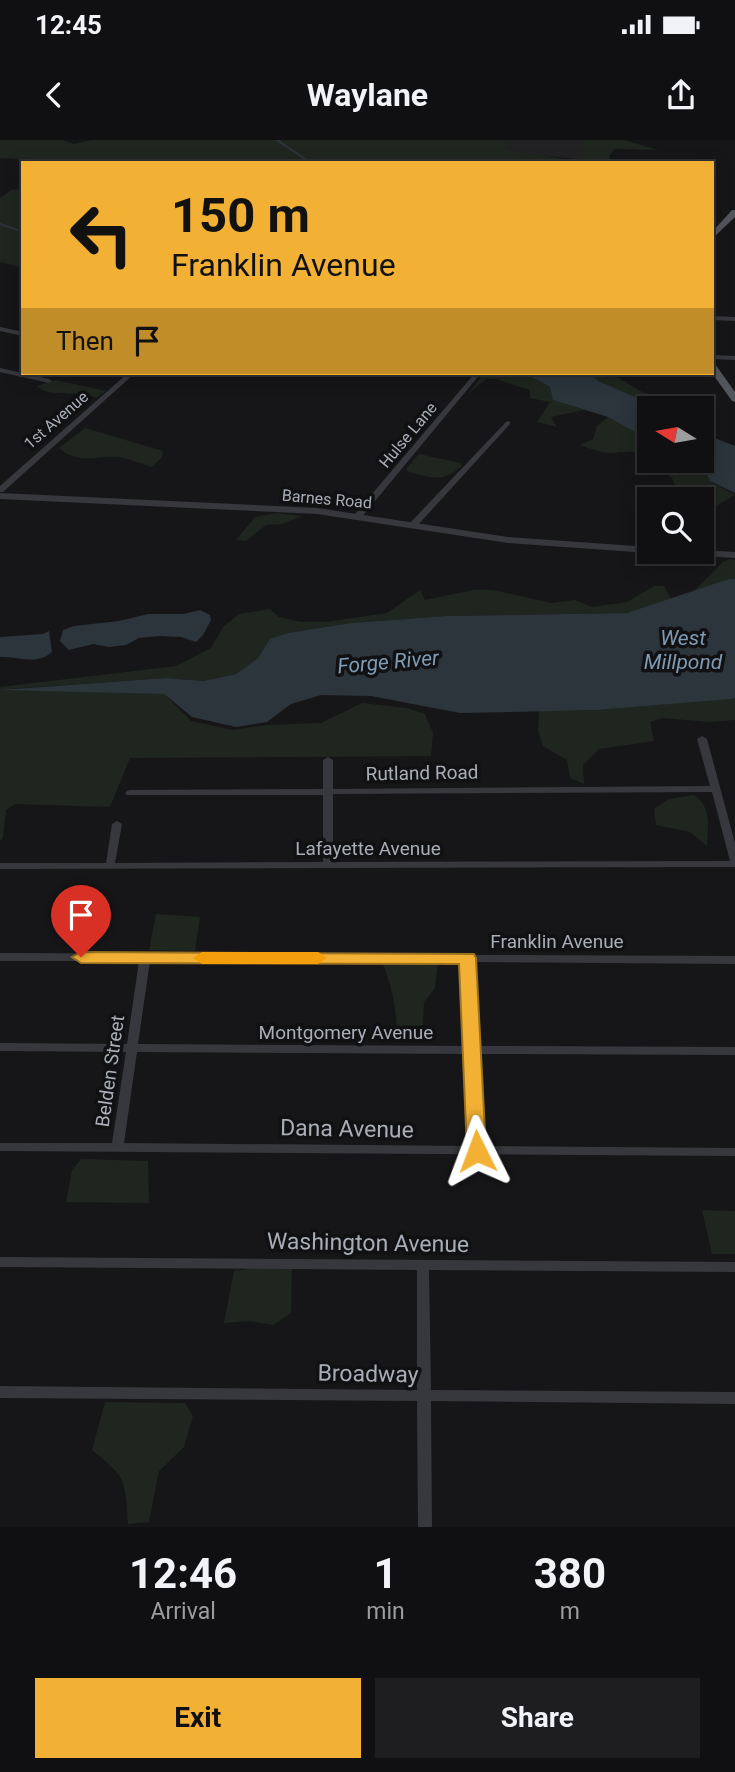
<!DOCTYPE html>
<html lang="en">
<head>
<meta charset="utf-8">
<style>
  :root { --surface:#101012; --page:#1e1e20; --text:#f1f3f6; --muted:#9c9d9f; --line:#303032; --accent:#f2b134 }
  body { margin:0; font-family:Roboto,sans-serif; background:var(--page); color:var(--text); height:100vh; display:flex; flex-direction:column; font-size:26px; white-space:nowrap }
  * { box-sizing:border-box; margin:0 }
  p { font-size:23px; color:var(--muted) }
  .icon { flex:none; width:38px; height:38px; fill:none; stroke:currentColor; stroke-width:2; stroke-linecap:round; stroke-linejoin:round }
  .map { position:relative; height:1387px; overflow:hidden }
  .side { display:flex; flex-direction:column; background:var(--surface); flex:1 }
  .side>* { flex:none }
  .top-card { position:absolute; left:21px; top:21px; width:693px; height:214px; border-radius:0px; box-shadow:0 4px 18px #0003,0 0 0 2px var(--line); background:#f2b134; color:#111; overflow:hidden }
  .needle { width:46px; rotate:281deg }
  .controls { position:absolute; left:637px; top:256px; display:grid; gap:14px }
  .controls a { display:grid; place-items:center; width:77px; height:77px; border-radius:0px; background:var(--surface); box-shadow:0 4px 18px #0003,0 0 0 2px var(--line); font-size:35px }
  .pin { position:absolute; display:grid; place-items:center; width:60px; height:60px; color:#fff; margin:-72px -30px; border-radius:50% 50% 50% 0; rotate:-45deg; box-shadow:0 0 7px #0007 }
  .pin .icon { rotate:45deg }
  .me { position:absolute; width:77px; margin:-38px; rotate:357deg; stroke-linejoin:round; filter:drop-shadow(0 0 5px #0008) }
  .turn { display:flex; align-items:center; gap:24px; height:147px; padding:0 35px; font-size:32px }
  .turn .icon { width:91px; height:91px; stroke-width:2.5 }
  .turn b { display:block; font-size:49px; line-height:60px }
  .then { display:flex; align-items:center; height:66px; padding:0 35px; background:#0003; gap:14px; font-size:26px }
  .eta { display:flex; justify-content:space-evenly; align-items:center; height:119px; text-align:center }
  .eta b { font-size:42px; font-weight:700; line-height:49px }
  .cta { display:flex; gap:14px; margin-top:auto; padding:14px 35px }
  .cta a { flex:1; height:80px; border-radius:0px; background:var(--accent); color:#111; font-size:28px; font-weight:700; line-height:80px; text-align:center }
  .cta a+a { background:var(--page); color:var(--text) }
  .status { display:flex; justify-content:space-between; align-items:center; height:49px; padding:0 35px; background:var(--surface); direction:ltr }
  .status svg { height:19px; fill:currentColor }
  header { display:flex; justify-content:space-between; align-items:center; height:91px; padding:0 35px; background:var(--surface); font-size:32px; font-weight:700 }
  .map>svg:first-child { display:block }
  .built { fill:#222225 }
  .green { fill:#1e261f }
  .water { fill:#2c353c }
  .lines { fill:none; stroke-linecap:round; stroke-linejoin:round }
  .stream { stroke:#2c353c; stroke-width:2 }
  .minor { fill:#37383d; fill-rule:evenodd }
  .tertiary { fill:#37383d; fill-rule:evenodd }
  .primary { fill:#53555c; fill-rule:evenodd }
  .route { fill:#f2b134; stroke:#9d7322; stroke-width:2 }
  .slow { fill:#f59e0b }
  .labels { text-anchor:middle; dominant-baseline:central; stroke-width:7; stroke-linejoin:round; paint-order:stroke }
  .far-street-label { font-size:16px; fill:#a8adb8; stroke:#111113 }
  .street-label { font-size:19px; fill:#a8adb8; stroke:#111113 }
  .water-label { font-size:21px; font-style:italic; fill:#7f9bb3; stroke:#111113 }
  .near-street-label { font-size:23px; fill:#a8adb8; stroke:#111113 }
</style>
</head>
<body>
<div class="status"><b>12:45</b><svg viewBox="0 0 49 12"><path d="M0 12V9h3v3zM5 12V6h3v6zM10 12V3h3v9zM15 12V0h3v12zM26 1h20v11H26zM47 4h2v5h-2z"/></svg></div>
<header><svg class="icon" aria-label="back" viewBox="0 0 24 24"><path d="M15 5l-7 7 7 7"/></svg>Waylane<svg class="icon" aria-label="share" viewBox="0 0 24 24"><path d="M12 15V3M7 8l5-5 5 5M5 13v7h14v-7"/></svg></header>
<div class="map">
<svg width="735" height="1387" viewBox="0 0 735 1387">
  <rect width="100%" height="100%" fill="#161618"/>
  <polygon class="built" points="504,0 613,0 603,22 503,11"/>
  <g class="green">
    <polygon points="0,0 62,0 74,4 91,0 508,0 507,10 573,20 583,12 584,0 624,0 658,10 614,9 609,17 612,23 103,23 0,18"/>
    <polygon points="23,48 23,128 0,122 0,58 11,50"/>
    <polygon points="484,233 524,233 550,247 554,260 584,270 551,277 557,287 537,282 550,262 530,258 530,250 496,239 486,239 468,254"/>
    <polygon points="592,233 611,233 642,252 665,257 684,256 693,259 684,265 685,268 657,268 597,241"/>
    <path d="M56 240 106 251 96 258C78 249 51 259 37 246Z"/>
    <path d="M608 277 649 300V319C635 308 626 313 610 313 601 313 589 308 580 305L593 299 597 286Z"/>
    <path d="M85 288 163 311 162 317 152 327C142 324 130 319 119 317 96 315 78 325 59 308Z"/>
    <path d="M419 314 460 323 462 326C441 344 433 337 408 332L406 329Z"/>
    <polygon points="650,320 683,320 704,328 710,341 735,355 702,374 702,359 671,359 676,347 672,338"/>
    <polygon points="276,373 303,376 282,384 266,385 246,401 236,400 255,377"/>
    <polygon points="730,419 735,420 735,439 692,453 723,422"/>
    <polygon points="654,446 664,446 672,460 627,473 447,476 351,483 288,493 271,499 258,518 236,534 203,541 166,538 9,549 164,554 191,581 233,590 266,585 321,583 362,563 407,568 425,574 433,593 431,616 130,618 110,667 15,664 6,670 3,697 0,701 0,547 176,526 211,508 223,487 239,474 270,469 279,477 302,482 326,482 387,473 420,450 425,460 473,450 493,450 551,463 575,460 592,467 627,462"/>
    <polygon points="735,558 735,580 708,582 662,578 650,582 654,601 599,609 583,625 584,644 570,638 567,620 543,606 538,591 539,571 597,570"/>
    <path d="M694 655C712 667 708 687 707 706L690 692 656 685 654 669 669 659Z"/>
    <polygon points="156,774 200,777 195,811 149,810"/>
    <path d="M438 822 435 848 424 862 422 897 395 900C400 881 391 840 382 823Z"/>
    <polygon points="81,1019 148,1021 149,1063 66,1062 72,1030"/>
    <polygon points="702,1070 735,1071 735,1114 712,1114"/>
    <polygon points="292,1122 291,1173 273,1185 250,1181 224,1183 234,1131"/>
    <path d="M105 1262 185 1263 193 1276 184 1307 159 1331 149 1382 128 1384C125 1340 127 1338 92 1310Z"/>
  </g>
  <g class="water">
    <polygon points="524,233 591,233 598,241 653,265 657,268 649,268 649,300 608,277 553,260 550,247"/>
    <polygon points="702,293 735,306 735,353 710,341 704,328 683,320 702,320"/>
    <polygon points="729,439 735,439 735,558 731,559 597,570 460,573 371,556 321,555 291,564 267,582 236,587 192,577 164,554 0,550 166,538 203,541 236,534 258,518 270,499 288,493 351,483 447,476 627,473"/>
    <polygon points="200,470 210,475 211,480 203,495 196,502 181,497 159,496 139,498 126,505 109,507 93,504 69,510 60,501 63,490 74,486 119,481 148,474 184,474"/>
    <path d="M49 491 52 512C35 526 20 516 0 517V497L43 494Z"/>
  </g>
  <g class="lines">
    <g class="stream">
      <polyline points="277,0 311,23"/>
      <polyline points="0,84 23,92"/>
    </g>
    <g class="minor">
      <polygon points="712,176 735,177 735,181 712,180"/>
      <polygon points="0,187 23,192 23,196 0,191"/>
      <polygon points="712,215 735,216 735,220 712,219"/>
      <polygon points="0,228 49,239 52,241 49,243 0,232"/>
      <polygon points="128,233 135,233 3,352 0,352 0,346"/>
      <polygon points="475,233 481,233 361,378 355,378 355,374"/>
      <polygon points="508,281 510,282 510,284 416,387 410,387 410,383 506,282"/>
      <path d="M702 596 707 599 735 703V727L0 729V723H106L112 684 117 681 122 684 115 723 323 722V655H127L125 653 127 651 130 650 323 649V620L328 617 333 620V649L710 646 697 599ZM712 652 730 721 333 722V654Z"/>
      <path d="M0 813 735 816V824L473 822 478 906 735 907V915L478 914 483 1006 735 1008V1016L0 1011V1003H112L126 912 0 911V903L127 904 139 821H0ZM150 821 463 822 467 906 138 904ZM137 912 467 914 471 1006 124 1003Z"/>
      <polygon points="0,1117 735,1122 735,1132 429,1130 431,1250 735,1252 735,1264 431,1261 432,1387 418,1387 417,1261 0,1258 0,1246 417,1250 417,1130 0,1127"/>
    </g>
    <g class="tertiary">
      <polygon points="0,353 317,368 508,397 649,407 649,411 653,411 649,413 508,403 317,374 0,359"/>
      <polygon points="702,410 735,412 735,418 670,414 665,411"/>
    </g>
    <g class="primary">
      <polygon points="732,70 735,70 735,77 712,99 712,92"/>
      <polygon points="712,223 715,224 735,252 735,262 732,261 712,233"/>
    </g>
  </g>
  <polygon class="route" points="81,812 474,814 476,818 486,1011 484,1016 477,1018 470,1016 467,1011 459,824 81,823 72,817"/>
  <polygon class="slow" points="202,812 318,812 327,818 318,824 202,824 193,818"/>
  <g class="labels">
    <g class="far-street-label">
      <text transform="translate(56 280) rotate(-41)">1st Avenue</text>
      <text transform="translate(408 295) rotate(-50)">Hulse Lane</text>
      <text transform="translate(327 359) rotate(5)">Barnes Road</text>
    </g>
    <g class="street-label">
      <text transform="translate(422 633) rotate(-1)">Rutland Road</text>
      <text x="368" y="708">Lafayette Avenue</text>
      <text x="557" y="801">Franklin Avenue</text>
      <text x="346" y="892">Montgomery Avenue</text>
      <text transform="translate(110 931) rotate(-82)">Belden Street</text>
    </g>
    <g class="water-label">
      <text x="683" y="498">West<tspan x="683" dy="24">Millpond</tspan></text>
      <text transform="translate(388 522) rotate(-5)">Forge River</text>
    </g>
    <g class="near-street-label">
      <text transform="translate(347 989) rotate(1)">Dana Avenue</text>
      <text transform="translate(368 1103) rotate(1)">Washington Avenue</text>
      <text transform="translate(368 1234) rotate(1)">Broadway</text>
    </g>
  </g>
</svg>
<div class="controls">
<a><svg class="needle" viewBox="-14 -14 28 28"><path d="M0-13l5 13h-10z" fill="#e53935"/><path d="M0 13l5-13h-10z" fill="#9c9d9f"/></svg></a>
<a><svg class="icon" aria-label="search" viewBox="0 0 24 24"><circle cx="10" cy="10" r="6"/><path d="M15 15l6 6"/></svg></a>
</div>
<div class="pin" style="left:81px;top:817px;background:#d93025"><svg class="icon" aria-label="arrive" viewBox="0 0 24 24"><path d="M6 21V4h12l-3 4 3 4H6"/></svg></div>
<svg class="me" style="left:477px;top:1011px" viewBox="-20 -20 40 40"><path d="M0-17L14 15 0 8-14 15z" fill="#f2b134" stroke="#fff" stroke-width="4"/></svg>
<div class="top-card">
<div class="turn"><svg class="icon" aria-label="left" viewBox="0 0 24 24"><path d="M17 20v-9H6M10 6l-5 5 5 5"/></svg><div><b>150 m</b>Franklin Avenue</div></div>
<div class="then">Then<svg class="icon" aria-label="arrive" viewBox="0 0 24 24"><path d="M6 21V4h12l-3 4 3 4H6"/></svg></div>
</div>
</div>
<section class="side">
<div class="eta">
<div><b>12:46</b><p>Arrival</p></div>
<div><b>1</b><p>min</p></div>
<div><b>380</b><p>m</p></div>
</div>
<div class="cta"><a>Exit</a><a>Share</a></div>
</section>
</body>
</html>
